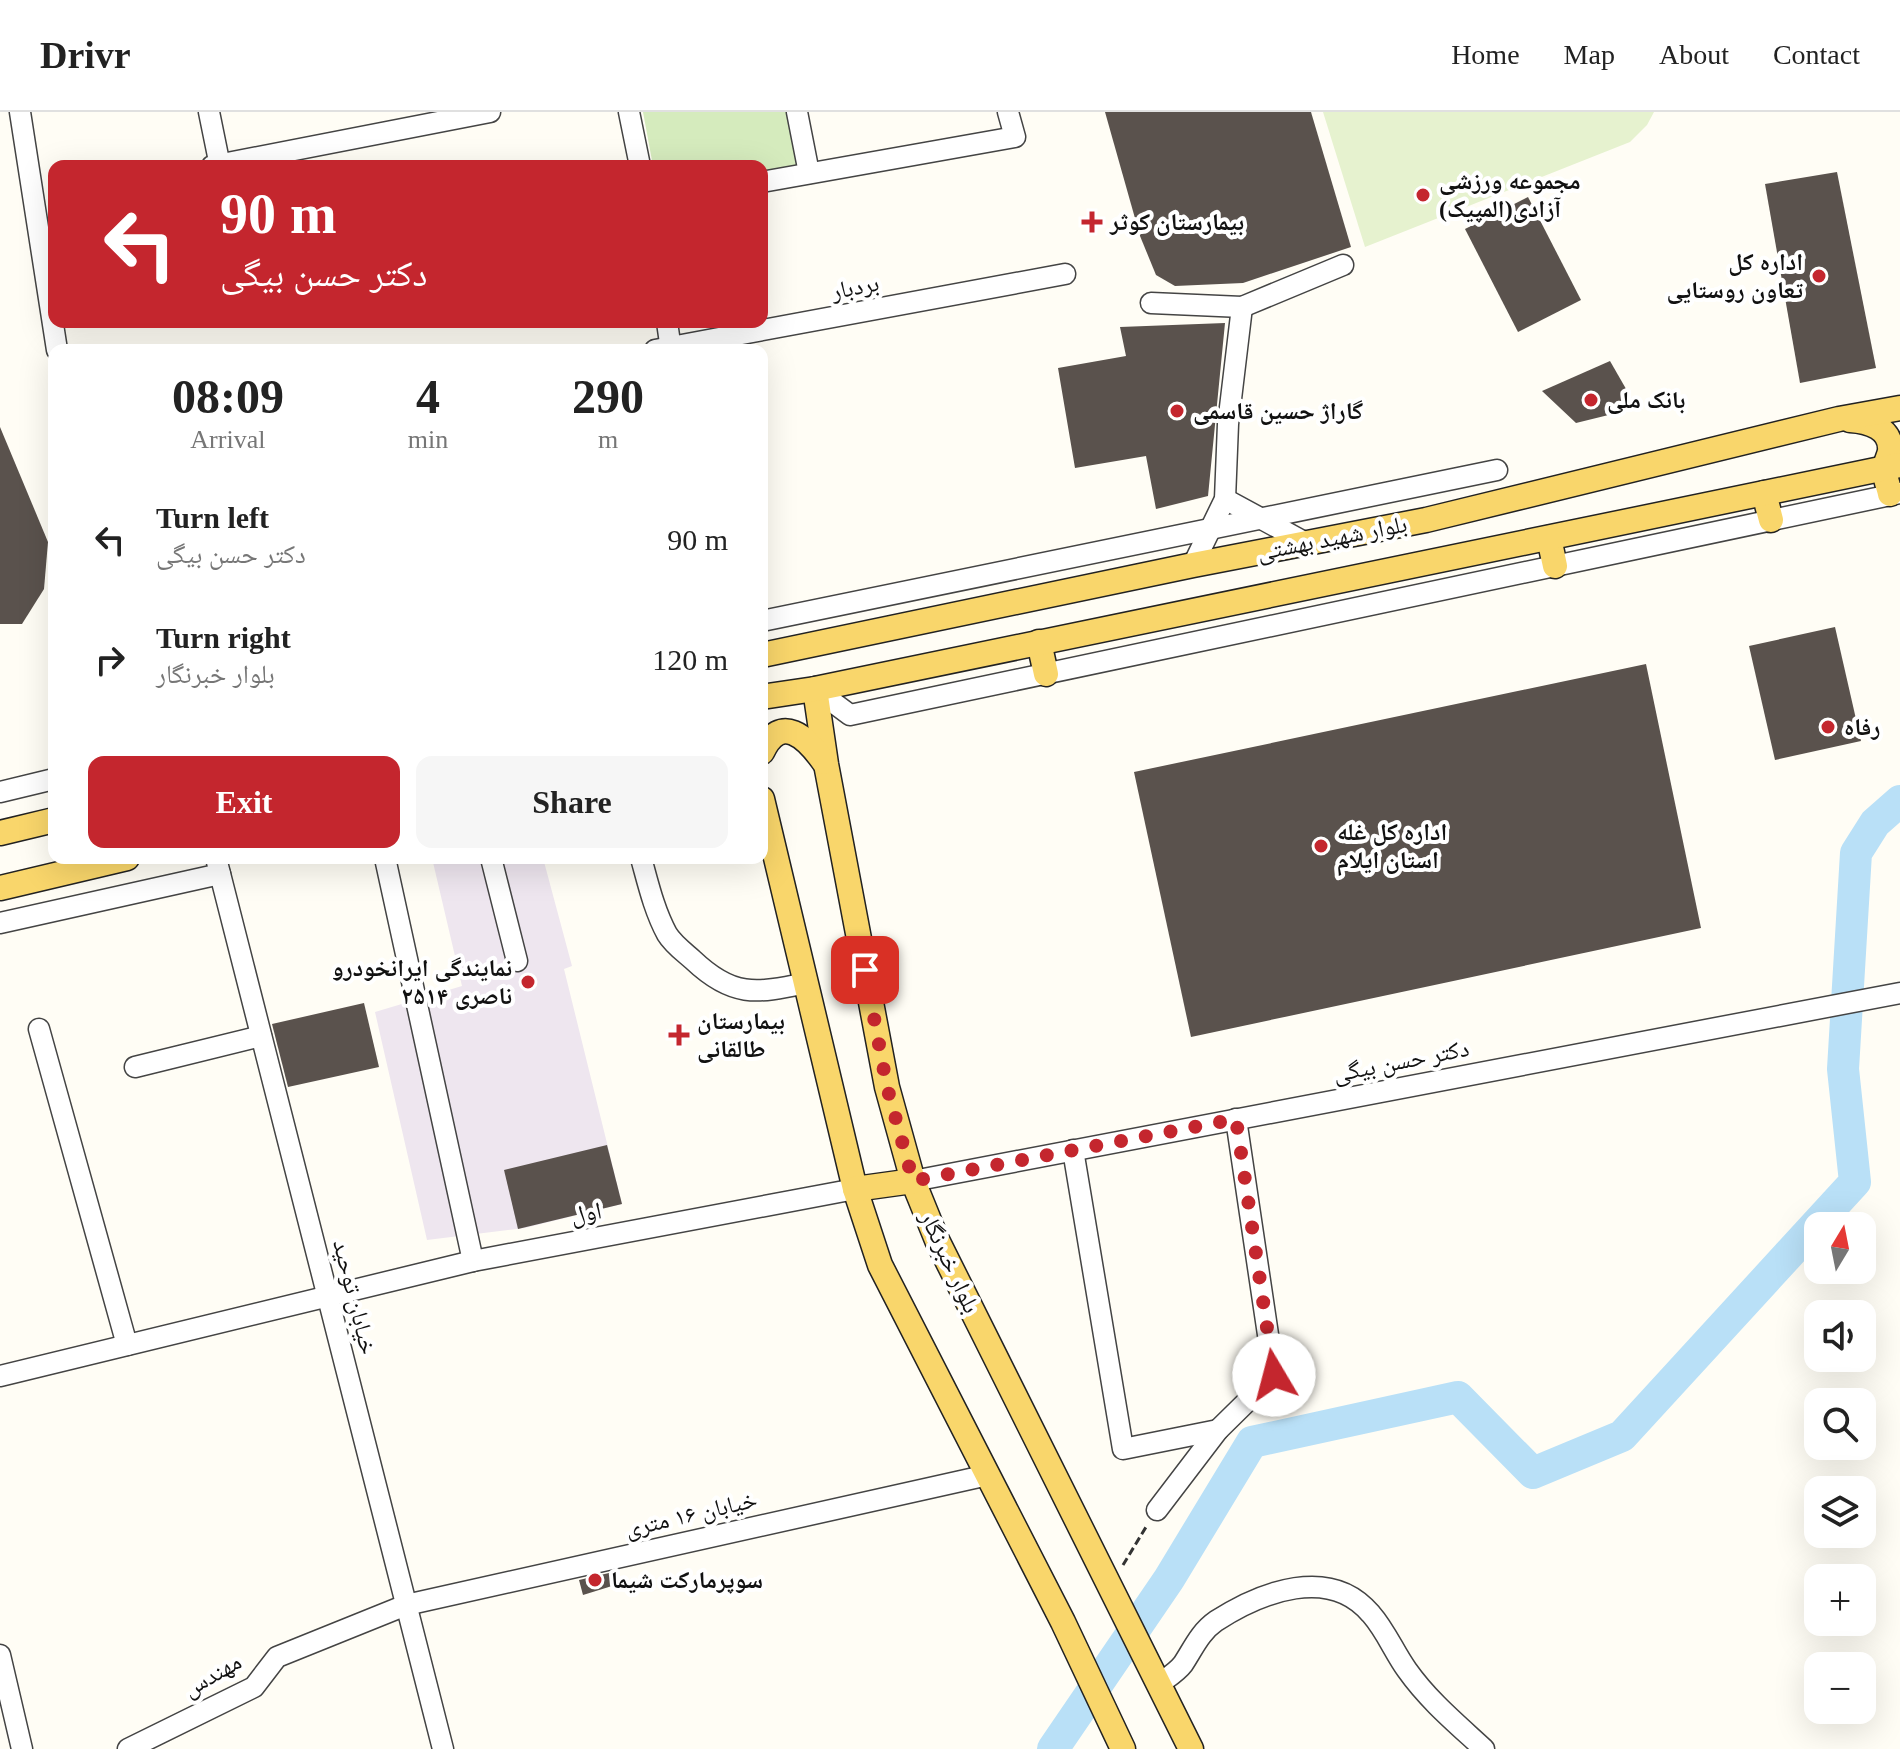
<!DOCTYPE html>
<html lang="en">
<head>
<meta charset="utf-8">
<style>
  :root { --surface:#fff; --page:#f6f6f6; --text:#222; --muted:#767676; --line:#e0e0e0; --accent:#c4262e }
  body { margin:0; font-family:"Times New Roman","Noto Naskh Arabic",serif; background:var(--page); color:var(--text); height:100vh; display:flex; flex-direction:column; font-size:30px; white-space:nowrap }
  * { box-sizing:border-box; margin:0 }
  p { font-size:26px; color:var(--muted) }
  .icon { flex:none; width:44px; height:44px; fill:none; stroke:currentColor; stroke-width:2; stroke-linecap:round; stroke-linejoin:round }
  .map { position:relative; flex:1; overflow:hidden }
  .panel { position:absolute; left:48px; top:232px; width:720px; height:520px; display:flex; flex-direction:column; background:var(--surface); border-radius:16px; box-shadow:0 8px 32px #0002 }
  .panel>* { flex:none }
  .guide { position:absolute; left:48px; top:48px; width:720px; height:168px; border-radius:16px; box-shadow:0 8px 32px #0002; background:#c4262e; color:#fff; overflow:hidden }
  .needle { width:52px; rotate:10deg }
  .tools { position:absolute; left:1804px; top:1100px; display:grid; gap:16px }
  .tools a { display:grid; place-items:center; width:72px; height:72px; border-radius:16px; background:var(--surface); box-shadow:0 8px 32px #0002; font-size:40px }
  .pin { position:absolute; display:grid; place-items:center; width:68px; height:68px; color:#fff; margin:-34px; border-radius:16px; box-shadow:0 4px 12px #0006 }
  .me { position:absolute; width:88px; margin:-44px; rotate:352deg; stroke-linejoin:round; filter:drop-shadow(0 0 6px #0008) }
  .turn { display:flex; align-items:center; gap:28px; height:168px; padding:0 40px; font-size:36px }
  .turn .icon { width:104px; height:104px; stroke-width:2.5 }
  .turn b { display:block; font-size:56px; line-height:68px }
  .eta { display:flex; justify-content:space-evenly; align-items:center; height:136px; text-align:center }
  .eta b { font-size:48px; font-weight:600; line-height:56px }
  .button { display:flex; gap:16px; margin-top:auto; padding:16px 40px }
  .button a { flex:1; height:92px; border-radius:16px; background:var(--accent); color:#fff; font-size:32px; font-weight:600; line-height:92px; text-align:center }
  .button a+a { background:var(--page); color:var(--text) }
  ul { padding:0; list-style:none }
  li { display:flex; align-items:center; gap:24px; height:120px; padding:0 40px }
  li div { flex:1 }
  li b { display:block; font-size:30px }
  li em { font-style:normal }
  header { display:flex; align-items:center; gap:48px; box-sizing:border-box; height:112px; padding:0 40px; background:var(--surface); border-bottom:2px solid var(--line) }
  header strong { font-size:38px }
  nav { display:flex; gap:44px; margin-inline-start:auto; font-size:28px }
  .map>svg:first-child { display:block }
  .industrial { fill:#eee6ef }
  .green { fill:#d5ebbd }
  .pitch { fill:#e6f2cf }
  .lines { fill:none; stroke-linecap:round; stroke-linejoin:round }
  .river { stroke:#b9e0f7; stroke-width:32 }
  .building { fill:#5a524d }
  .minor-casing { stroke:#444; stroke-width:23 }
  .major-casing { stroke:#222; stroke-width:27 }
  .path { stroke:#333; stroke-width:3; stroke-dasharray:8 4; stroke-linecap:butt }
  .minor { stroke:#fff; stroke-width:20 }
  .major { stroke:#f9d66b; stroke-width:24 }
  .route { stroke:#c4262e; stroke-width:14; stroke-dasharray:0 25.2 }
  .poi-dot { fill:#c4262e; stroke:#fff; stroke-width:3 }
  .labels { text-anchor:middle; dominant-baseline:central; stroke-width:8; stroke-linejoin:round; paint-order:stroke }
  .poi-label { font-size:24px; font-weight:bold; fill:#111; stroke:#fff; text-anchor:start }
  .street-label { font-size:24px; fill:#111; stroke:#fff }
</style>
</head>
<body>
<header>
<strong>Drivr</strong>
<nav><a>Home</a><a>Map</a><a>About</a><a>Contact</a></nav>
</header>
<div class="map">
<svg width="1900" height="1637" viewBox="0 0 1900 1637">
  <rect width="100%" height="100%" fill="#fffdf5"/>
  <polygon class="industrial" points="432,746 543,746 572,854 564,857 622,1092 525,1116 427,1128 375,900 462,874"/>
  <polygon class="green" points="643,0 787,0 797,55 762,62 762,54 653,54"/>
  <polygon class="pitch" points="1323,0 1654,0 1647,13 1630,30 1365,135"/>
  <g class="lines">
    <polyline class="river" points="1053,1637 1169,1467 1252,1330 1458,1285 1533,1361 1622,1324 1855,1070 1843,957 1856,741 1875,711 1900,689"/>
  </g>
  <g class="building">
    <polygon points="1105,0 1311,0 1351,135 1243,171 1175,174 1156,163 1140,124"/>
    <polygon points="1837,60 1876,256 1800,271 1765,72"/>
    <polygon points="1528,85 1581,188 1518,220 1465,117"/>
    <polygon points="1225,211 1208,384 1156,397 1146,344 1075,356 1058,256 1126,244 1120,215"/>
    <polygon points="1610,249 1637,296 1576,311 1542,279"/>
    <polygon points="0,315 48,430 44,477 22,512 0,512"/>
    <polygon points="1835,515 1861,629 1775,648 1749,534"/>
    <polygon points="1646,552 1701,816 1191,925 1134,660"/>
    <polygon points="364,891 379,955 288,975 272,912"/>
    <polygon points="607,1033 622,1092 518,1117 504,1058"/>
    <polygon points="609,1461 612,1474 583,1483 579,1468"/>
  </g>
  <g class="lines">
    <g class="minor-casing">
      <g id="minor">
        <polyline points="20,0 57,238"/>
        <polyline points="209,0 220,54"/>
        <polyline points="629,0 640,54"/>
        <polyline points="797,0 809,61"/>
        <polyline points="212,54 490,0"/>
        <polyline points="762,70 1015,25 1008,0"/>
        <polyline points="1151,191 1242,195 1343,153"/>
        <polyline points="667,210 671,238"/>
        <polyline points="655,238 1065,162"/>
        <polyline points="1225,387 1306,431"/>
        <polyline points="1193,453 1225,387 1228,312 1242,195"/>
        <polyline points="762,509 1497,358"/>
        <polyline points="815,577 850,603 1900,381"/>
        <polyline points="0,680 54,667"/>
        <polyline points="216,746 443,1637"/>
        <polyline points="385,746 473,1149"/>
        <polyline points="491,746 517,849"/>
        <path d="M641 746C648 771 654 798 667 822 673 832 684 840 693 848 732 885 755 882 806 871"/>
        <polyline points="0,811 220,762"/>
        <polyline points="39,917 127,1233"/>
        <polyline points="135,955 261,924"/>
        <polyline points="1073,1038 1123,1337 1218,1318"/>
        <polyline points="913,1069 1900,881"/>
        <polyline points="0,1264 473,1149 855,1077"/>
        <polyline points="1157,1398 1218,1318 1274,1263 1236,1007"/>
        <polyline points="0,1543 22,1637"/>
        <path d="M1159 1572C1167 1566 1177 1560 1183 1552 1193 1537 1200 1520 1216 1509 1261 1480 1330 1453 1371 1502 1386 1519 1394 1540 1407 1558 1429 1589 1457 1612 1484 1637"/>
        <polyline points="128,1637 254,1575 277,1545 406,1493 988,1363"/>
      </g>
    </g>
    <g class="major-casing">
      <g id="major">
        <path d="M1850 308C1868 309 1892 316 1890 339 1889 345 1885 351 1885 357 1884 365 1889 375 1890 382"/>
        <polyline points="1764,381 1771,408"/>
        <polyline points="1549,426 1555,454"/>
        <polyline points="1039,530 1046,562"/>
        <polyline points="762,543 1193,453 1426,408 1839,307 1900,296"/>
        <polyline points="815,577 826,652 887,975 913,1069 937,1128 1191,1637"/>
        <polyline points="762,585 815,577 1900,353"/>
        <path d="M762 640C781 600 807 626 824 650"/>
        <polyline points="762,687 855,1077 880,1153 1063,1510 1123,1637"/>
        <polyline points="0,721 54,708"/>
        <polyline points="0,776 127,746"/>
        <polyline points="855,1077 913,1069"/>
      </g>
    </g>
    <polyline class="path" points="1123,1453 1146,1415"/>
    <use href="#minor" class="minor"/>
    <use href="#major" class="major"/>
  </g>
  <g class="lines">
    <polyline class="route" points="865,858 887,975 913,1069 1236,1007 1274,1263"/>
  </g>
  <g class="poi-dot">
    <circle cx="1423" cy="83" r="8"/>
    <path d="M1088 98h8v8h8v8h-8v8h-8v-8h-8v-8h8z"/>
    <circle cx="1819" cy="164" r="8"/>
    <circle cx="1591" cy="288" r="8"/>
    <circle cx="1177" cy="299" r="8"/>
    <circle cx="1828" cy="615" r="8"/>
    <circle cx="1321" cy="734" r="8"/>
    <circle cx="528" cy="870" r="8"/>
    <path d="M675 911h8v8h8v8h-8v8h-8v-8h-8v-8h8z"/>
    <circle cx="595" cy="1468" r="8"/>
  </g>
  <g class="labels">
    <g class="poi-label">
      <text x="1439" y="69">مجموعه ورزشی<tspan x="1439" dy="28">آزادی(المپیک)</tspan></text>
      <text x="1110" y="110">بیمارستان کوثر</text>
      <text x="1803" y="150" text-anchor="end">اداره کل<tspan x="1803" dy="28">تعاون روستایی</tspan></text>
      <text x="1607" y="288">بانک ملی</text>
      <text x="1193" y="299">گاراژ حسین قاسمی</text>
      <text x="1844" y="615">رفاه</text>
      <text x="1337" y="720">اداره کل غله<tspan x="1337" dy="28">استان ایلام</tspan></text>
      <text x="512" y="856" text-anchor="end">نمایندگی ایرانخودرو<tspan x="512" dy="28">ناصری ۲۵۱۴</tspan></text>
      <text x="697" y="909">بیمارستان<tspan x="697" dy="28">طالقانی</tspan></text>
      <text x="611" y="1468">سوپرمارکت شیما</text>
    </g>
    <g class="street-label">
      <text transform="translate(855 175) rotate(-11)">بردبار</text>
      <text transform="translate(1332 426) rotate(-11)">بلوار شهید بهشتی</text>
      <text transform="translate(1401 949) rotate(-11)">دکتر حسن بیگی</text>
      <text transform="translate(586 1101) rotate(-11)">اول</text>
      <text transform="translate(950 1150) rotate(65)">بلوار خبرنگار</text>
      <text transform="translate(355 1185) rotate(76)">خیابان توحید</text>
      <text transform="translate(691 1402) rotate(-13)">خیابان ۱۶ متری</text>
      <text transform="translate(212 1563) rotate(-30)">مهندس</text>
    </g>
  </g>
</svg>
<div class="tools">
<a><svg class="needle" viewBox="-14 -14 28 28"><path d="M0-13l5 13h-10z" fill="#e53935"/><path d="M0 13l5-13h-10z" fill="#767676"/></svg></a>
<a><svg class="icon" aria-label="sound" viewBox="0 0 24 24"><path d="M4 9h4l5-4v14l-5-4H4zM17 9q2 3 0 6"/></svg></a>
<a><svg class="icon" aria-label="search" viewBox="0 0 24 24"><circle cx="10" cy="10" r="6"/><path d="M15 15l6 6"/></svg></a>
<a><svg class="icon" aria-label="layers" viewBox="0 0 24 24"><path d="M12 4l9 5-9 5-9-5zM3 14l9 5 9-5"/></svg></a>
<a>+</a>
<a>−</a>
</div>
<div class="pin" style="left:865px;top:858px;background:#d93025"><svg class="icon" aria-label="arrive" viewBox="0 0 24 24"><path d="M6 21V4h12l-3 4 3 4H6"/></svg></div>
<svg class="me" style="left:1274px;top:1263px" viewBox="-20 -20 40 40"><circle r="19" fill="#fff"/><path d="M0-13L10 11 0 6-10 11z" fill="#c4262e"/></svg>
<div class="guide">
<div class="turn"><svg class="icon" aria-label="left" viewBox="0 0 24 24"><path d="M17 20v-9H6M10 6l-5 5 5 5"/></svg><div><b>90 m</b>دکتر حسن بیگی</div></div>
</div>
<section class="panel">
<div class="eta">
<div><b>08:09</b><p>Arrival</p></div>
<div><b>4</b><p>min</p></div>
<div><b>290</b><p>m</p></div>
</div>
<ul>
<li><svg class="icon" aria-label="left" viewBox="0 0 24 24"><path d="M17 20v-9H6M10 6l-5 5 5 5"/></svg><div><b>Turn left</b><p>دکتر حسن بیگی</p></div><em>90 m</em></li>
<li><svg class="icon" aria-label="right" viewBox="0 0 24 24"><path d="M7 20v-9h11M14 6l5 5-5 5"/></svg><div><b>Turn right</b><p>بلوار خبرنگار</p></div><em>120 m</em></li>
</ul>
<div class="button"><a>Exit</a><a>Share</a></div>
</section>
</div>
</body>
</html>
